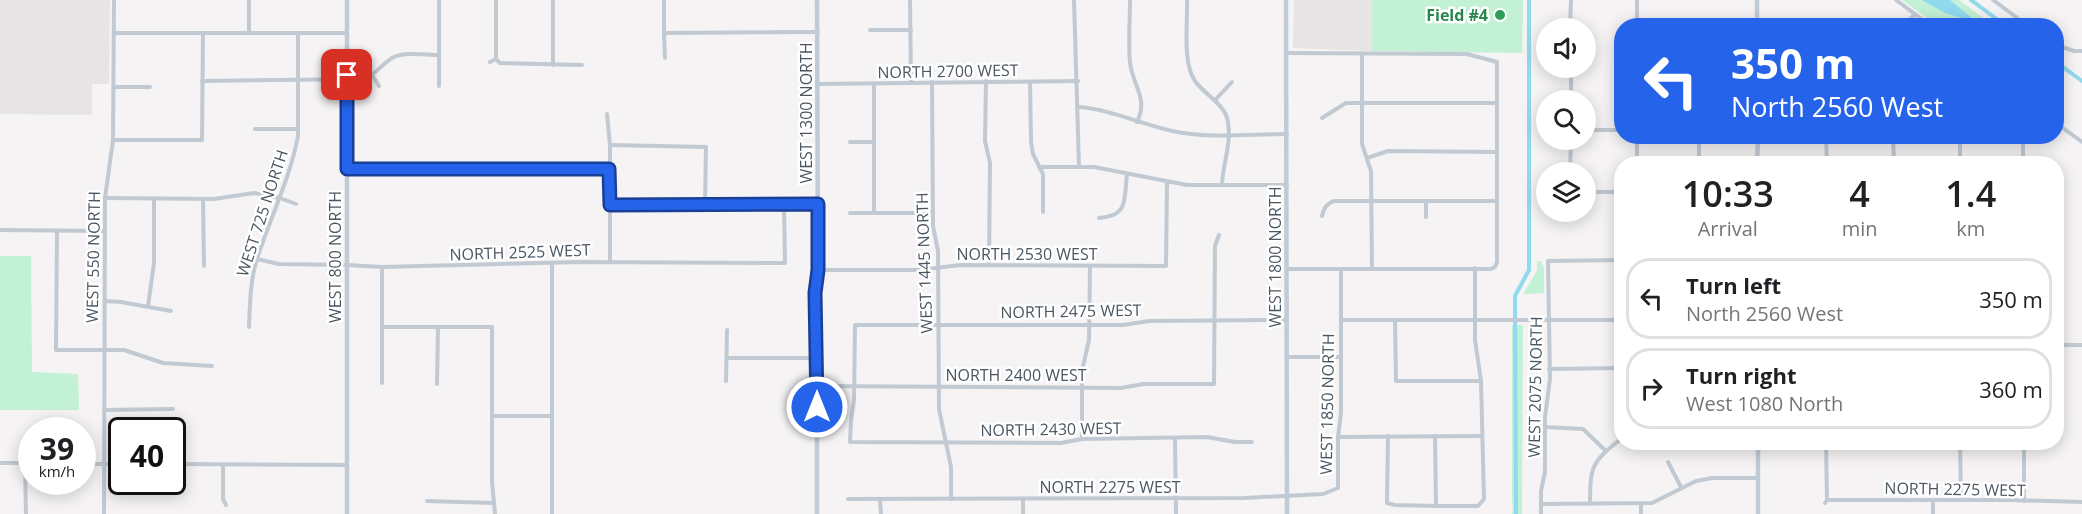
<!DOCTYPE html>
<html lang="en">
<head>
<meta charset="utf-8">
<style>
  :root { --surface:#fff; --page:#f6f6f6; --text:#202124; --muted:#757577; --line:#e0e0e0 }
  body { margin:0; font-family:"Open Sans",sans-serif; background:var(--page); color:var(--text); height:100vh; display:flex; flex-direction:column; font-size:22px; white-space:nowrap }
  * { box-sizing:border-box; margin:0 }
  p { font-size:20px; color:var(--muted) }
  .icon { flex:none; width:33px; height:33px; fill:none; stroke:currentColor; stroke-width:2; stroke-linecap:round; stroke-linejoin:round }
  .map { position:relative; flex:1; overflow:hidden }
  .side { position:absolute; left:1614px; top:156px; width:450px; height:294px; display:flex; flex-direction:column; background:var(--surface); border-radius:24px; box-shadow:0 3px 15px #0003 }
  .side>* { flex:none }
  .hud { position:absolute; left:1614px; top:18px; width:450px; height:126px; border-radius:24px; box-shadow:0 3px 15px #0003; background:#2563eb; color:#fff; overflow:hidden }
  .tools { position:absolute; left:1536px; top:18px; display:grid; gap:12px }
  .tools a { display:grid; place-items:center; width:60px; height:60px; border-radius:50%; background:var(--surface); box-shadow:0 3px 15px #0003; font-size:30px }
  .speed { position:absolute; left:18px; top:417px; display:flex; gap:12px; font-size:30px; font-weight:700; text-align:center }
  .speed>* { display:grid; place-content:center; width:78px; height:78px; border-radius:50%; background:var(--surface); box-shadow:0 3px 15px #0003; line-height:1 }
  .speed small { font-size:15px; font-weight:400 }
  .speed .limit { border:3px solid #111; border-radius:9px; background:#fff; color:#111 }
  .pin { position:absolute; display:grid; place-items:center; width:51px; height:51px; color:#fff; margin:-26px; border-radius:12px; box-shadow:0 3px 9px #0006 }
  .me { position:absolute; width:66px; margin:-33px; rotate:0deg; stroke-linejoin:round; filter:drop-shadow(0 0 4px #0008) }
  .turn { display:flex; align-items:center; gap:21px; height:126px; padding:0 18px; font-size:27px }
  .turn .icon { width:78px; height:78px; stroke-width:2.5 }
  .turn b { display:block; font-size:42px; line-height:51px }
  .eta { display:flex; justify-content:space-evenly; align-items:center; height:102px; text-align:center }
  .eta b { font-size:36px; font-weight:600; line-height:42px }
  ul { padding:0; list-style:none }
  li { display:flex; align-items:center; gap:18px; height:81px; margin:0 12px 9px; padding:0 6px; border:3px solid var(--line); border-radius:24px }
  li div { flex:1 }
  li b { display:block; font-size:22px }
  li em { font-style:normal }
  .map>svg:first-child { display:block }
  .education { fill:#e6e4e5 }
  .green { fill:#c3f1d5 }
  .water { fill:#90daee }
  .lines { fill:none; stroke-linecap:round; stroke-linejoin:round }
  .stream { stroke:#90daee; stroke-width:1.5 }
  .canal { stroke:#90daee; stroke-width:4 }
  .street { stroke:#c1cad2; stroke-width:4 }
  .secondary { stroke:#c1cbd6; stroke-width:4.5 }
  .route-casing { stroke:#184099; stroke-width:15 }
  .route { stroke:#2563eb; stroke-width:10 }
  .leisure-dot { fill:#2e9e5b; stroke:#fff; stroke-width:2 }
  .labels { text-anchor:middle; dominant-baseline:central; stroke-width:5; stroke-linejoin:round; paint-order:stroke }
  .leisure-label { font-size:16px; font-weight:bold; fill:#27864d; stroke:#fff; text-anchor:end }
  .street-label { font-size:16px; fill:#4a5661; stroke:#fff }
</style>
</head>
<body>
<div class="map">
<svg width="2082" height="514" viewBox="0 0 2082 514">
  <rect width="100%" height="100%" fill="#f5f3f3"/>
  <g class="education">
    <polygon points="0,0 110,0 109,84 92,84 92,115 0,114"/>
    <polygon points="1294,0 1372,0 1372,51 1293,48"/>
  </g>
  <g class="green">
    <polygon points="1372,0 1523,0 1522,53 1372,51"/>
    <polygon points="1902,0 1959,0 1993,25 1937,25"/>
    <polygon points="0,256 31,256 32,372 78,374 79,410 0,410"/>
    <polygon points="1537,261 1541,261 1544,268 1544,293 1523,294 1537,271"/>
    <polygon points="1512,325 1523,325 1522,514 1512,514 1513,504 1512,502"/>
  </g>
  <polygon class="water" points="1922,0 1950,0 1978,23 1945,13"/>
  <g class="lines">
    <g class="stream">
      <polyline points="1978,23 1982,26"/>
      <polyline points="1970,25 1972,22"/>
    </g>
    <g class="canal">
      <polyline points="1971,0 2006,26"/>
      <polyline points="2056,62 2082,81"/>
      <polyline points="1516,514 1515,296 1529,270 1529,0"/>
    </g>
    <g class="street">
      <polyline points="249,0 249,33"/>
      <polyline points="553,0 553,65"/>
      <polyline points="664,0 664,33 818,32"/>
      <polyline points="910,0 911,82"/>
      <polyline points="1074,0 1079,167"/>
      <path d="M1130 0C1130 20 1128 42 1130 62 1132 85 1149 98 1137 122"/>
      <path d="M1187 0C1188 23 1182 62 1195 81 1204 94 1220 101 1226 115 1234 137 1223 162 1222 184"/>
      <polyline points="1637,0 1637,26"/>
      <polyline points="1896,0 1931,26"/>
      <polyline points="1993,0 2028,26"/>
      <polyline points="1896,26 1908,21 1915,14"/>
      <polyline points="1570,28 1571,0"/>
      <polyline points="870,30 911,30"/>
      <polyline points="114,33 347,33"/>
      <polyline points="664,33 665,58"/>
      <polyline points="2056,45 2074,51 2082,51"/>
      <polyline points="1287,53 1467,54 1497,62 1497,262 1495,267 1491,269 1287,269"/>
      <polyline points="1362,54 1362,144 1371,171 1372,269"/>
      <polyline points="496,59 500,63 582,65"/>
      <polyline points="490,62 496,59 496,0"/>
      <polyline points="1571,68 1571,100"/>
      <polyline points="372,75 379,86"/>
      <path d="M202 81 365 79C376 74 382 64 392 58 404 51 425 55 439 55"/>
      <polyline points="986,81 985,141 990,163 989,265"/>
      <polyline points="932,82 933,226 938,251 939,409 951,467 951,499"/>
      <polyline points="1030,82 1031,142 1033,154 1043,174 1043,212"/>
      <polyline points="818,84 1078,81"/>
      <polyline points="874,84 874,212"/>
      <polyline points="439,86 439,0"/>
      <polyline points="114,87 150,87"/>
      <polyline points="1215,100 1232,82"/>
      <path d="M1078 107C1110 109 1140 124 1172 131 1209 139 1249 134 1287 134"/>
      <polyline points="607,114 610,145 610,262"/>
      <polyline points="1322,118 1346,103 1497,103"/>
      <polyline points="2056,123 2082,142"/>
      <polyline points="255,129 298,129"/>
      <polyline points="1586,130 1622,130"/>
      <polyline points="1637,136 1637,164"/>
      <polyline points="1826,136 1827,164"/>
      <polyline points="1893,136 1894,164"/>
      <polyline points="1960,136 1960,164"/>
      <polyline points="113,140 202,140 203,33"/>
      <polyline points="850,142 874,142"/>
      <polyline points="610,145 706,147 705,204"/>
      <polyline points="1367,158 1388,151 1497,152"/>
      <polyline points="1699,164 1699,136"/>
      <polyline points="2023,164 2023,136"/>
      <polyline points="1039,167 1094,167 1187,185 1287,185"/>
      <polyline points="347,169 609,169"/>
      <polyline points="1570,172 1571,140"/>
      <polyline points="1586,192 1622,192"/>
      <polyline points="105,198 214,199 254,193 280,198 296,204"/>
      <polyline points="203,199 204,266"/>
      <polyline points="1426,201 1426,217"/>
      <polyline points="610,205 818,204"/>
      <polyline points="850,213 933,213"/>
      <path d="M1322 216C1324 208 1326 204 1334 201H1497"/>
      <path d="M1099 218C1129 216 1124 199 1127 174"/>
      <polyline points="0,230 105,231"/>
      <polyline points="57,231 56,350 124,350 163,363 212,366"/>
      <polyline points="257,259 279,264 347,265 382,267 580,262 785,263 784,205"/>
      <polyline points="382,267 382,383"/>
      <polyline points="818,270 920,270 960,265 1166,266 1167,182"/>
      <polyline points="105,301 121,302 171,311"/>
      <polyline points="148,306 154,263 154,199"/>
      <polyline points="1341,320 1622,320"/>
      <polyline points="1395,320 1396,381 1481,381"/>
      <path d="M249 327C250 304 250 281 257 259 270 218 290 179 298 136V33"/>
      <polyline points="382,327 492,327 492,482 495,514"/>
      <polyline points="2056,345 2082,345"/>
      <polyline points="1287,357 1341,357"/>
      <polyline points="727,358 817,358"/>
      <polyline points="1549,369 1622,368"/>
      <polyline points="726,381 727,330"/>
      <polyline points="437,384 438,327"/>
      <polyline points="817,386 1121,388 1144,384 1214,384 1215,246 1219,235"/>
      <polyline points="104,410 173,409"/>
      <polyline points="493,416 552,416"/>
      <polyline points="1545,427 1583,429 1606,451"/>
      <polyline points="1388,436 1387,503 1395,505 1436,506 1435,436"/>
      <polyline points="1338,437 1482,436"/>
      <polyline points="1175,438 1176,514"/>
      <polyline points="1082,439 1082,371 1089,340 1090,266"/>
      <polyline points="1252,442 1235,442 1207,437 1082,439 1061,443 850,442 851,421 854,400 855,325 1123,325 1149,321 1287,320"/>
      <polyline points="1960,442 1961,500"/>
      <polyline points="2024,442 2024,501"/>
      <polyline points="1668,462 1681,487"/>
      <polyline points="0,463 32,463"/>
      <polyline points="25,463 26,514"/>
      <polyline points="82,464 122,464"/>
      <polyline points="172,464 347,465"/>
      <polyline points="223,465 223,499 226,505"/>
      <polyline points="848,499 1244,498 1323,494 1338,488 1338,437 1341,413 1341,269"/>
      <polyline points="880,499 881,514"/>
      <polyline points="1023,499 1023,514"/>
      <polyline points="1827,500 2010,500 2082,502"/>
      <polyline points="427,501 494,503"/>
      <polyline points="1825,503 1827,500 1826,442"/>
      <polyline points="1541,504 1652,503 1696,481 1712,478 1758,478"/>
      <path d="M1590 504C1590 465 1592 462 1622 438"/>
      <polyline points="1436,506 1478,506 1484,499 1481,381 1475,340 1475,268"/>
      <polyline points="104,514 105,198 113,140 114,0"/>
      <polyline points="552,514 552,263"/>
      <polyline points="1541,514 1541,491 1545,472 1545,417 1550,379 1548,261 1622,260"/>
      <polyline points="1641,514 1641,504"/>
      <polyline points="1933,514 1933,500"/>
    </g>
    <g class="secondary">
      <polyline points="1286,0 1287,514"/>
      <polyline points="1757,0 1757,26"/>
      <polyline points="1757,164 1758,136"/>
      <polyline points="1758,442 1758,514"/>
      <polyline points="347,514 347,0"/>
      <polyline points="817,514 817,358 815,293 818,270 817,0"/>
    </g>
  </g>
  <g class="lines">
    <g class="route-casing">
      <polyline id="route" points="347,75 347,169 609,169 610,205 818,204 818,270 815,293 817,407"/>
    </g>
    <use href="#route" class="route"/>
  </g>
  <circle class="leisure-dot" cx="1500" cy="15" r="6"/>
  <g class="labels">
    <g class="leisure-label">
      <text x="1488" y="15">Field #4</text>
    </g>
    <g class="street-label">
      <text transform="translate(948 71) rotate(-1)">NORTH 2700 WEST</text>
      <text transform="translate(806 113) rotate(-90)">WEST 1300 NORTH</text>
      <text transform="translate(262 213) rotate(-72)">WEST 725 NORTH</text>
      <text transform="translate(520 252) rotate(-2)">NORTH 2525 WEST</text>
      <text x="1027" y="254">NORTH 2530 WEST</text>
      <text transform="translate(93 257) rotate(-89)">WEST 550 NORTH</text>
      <text transform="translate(335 257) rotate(-90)">WEST 800 NORTH</text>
      <text transform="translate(1275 257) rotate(-90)">WEST 1800 NORTH</text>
      <text transform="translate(924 263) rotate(-92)">WEST 1445 NORTH</text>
      <text transform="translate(1071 311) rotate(-1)">NORTH 2475 WEST</text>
      <text x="1016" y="375">NORTH 2400 WEST</text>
      <text transform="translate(1535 387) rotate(-89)">WEST 2075 NORTH</text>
      <text transform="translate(1327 404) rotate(-89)">WEST 1850 NORTH</text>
      <text transform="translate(1051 429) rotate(-1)">NORTH 2430 WEST</text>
      <text x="1110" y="487">NORTH 2275 WEST</text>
      <text transform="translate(1955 489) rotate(1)">NORTH 2275 WEST</text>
    </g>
  </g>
</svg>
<div class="tools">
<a><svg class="icon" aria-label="sound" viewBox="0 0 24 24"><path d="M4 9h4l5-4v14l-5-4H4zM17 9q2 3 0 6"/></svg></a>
<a><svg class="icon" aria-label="search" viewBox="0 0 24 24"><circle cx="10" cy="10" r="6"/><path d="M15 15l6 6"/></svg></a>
<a><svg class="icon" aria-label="layers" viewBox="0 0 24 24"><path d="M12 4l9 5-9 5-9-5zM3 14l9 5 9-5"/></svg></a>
</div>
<div class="speed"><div>39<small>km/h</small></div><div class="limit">40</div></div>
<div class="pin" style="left:347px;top:75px;background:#d93025"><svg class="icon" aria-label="arrive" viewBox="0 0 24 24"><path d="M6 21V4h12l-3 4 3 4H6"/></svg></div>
<svg class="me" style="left:817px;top:407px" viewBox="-20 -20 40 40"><circle r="17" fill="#2563eb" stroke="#fff" stroke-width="3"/><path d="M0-11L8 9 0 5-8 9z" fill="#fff"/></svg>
<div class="hud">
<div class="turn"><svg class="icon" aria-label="left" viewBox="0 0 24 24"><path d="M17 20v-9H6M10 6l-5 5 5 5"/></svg><div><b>350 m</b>North 2560 West</div></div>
</div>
<section class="side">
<div class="eta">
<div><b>10:33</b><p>Arrival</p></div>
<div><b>4</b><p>min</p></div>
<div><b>1.4</b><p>km</p></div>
</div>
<ul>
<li><svg class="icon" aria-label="left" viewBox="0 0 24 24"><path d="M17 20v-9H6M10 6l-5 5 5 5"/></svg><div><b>Turn left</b><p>North 2560 West</p></div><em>350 m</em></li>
<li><svg class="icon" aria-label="right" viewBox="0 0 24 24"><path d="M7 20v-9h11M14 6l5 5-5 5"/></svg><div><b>Turn right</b><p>West 1080 North</p></div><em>360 m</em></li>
</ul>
</section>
</div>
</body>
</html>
